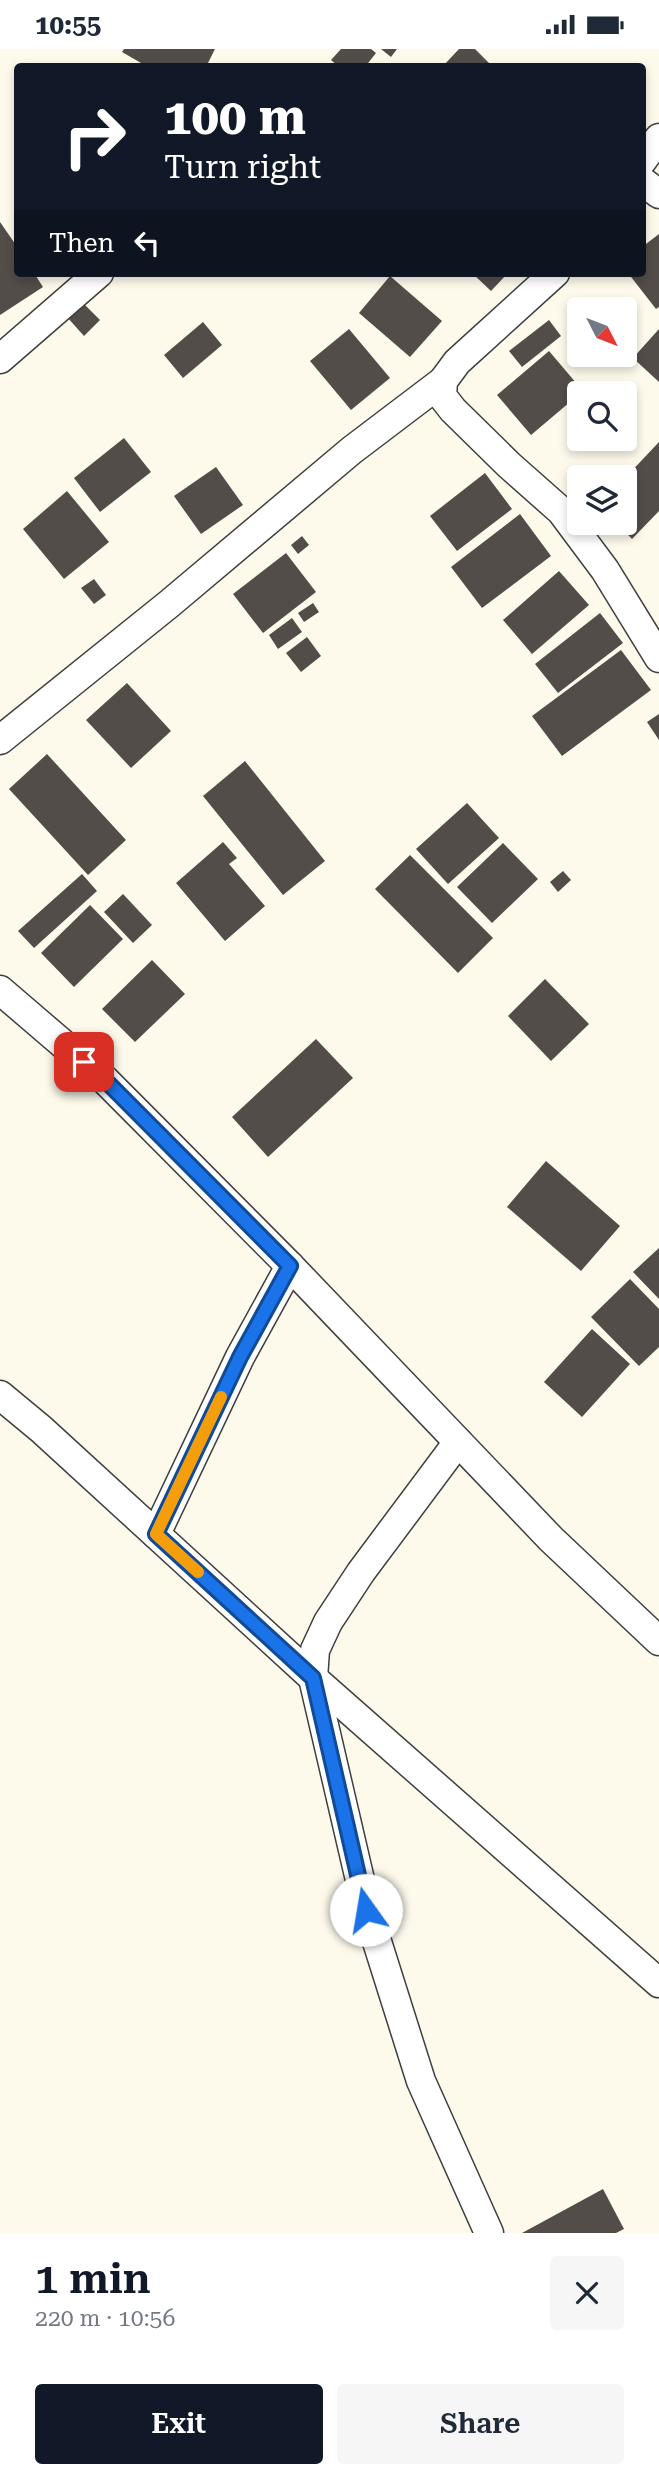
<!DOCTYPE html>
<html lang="en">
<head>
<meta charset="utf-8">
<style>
  :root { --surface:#fff; --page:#f6f6f7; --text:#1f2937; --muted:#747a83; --accent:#111827 }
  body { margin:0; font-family:"Roboto Serif",serif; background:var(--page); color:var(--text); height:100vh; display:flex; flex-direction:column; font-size:26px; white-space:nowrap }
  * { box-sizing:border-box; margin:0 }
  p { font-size:23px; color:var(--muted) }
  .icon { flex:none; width:38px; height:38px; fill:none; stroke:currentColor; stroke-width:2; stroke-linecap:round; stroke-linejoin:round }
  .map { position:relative; height:2184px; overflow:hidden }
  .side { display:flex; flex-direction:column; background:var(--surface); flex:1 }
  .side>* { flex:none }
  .guide { position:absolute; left:14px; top:14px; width:632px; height:214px; border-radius:7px; box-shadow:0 4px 10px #0003; background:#111827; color:#fff; overflow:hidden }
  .needle { width:46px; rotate:132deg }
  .tools { position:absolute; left:567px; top:248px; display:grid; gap:14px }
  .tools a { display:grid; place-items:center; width:70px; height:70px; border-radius:7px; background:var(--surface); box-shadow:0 4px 10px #0003; font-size:35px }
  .pin { position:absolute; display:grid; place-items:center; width:60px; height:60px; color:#fff; margin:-30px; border-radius:14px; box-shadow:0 4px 10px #0006 }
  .me { position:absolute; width:77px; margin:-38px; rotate:347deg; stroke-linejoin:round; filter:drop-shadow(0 0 5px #0008) }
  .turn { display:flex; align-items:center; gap:24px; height:147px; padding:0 35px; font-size:32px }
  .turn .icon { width:91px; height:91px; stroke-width:2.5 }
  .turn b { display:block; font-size:49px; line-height:60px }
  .then { display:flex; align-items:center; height:66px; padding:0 35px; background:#0003; gap:14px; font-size:26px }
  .round { display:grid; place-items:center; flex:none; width:74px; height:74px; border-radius:7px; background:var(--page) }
  .headline { display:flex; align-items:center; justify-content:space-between; height:119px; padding:0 35px }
  h1 { font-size:42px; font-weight:600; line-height:52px; color:var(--accent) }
  .button { display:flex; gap:14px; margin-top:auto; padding:14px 35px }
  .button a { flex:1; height:80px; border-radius:7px; background:var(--accent); color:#fff; font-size:28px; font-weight:600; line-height:80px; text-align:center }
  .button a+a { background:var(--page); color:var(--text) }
  .status { display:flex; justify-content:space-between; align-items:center; height:49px; padding:0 35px; background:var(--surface); direction:ltr }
  .status svg { height:19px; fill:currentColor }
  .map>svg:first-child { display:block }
  .building { fill:#534d49 }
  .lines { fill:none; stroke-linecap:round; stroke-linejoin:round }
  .minor-casing { stroke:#3f3f3f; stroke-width:31 }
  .minor { stroke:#fff; stroke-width:28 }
  .route-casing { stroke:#114b97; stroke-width:18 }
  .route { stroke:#1a73e8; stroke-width:12 }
  .slow { stroke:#f59e0b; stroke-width:12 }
</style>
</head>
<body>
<div class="status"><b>10:55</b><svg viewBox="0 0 49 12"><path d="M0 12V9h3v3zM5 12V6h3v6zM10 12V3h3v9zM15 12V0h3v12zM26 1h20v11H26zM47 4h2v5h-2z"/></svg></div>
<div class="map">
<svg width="659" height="2184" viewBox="0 0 659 2184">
  <rect width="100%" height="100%" fill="#fdfaec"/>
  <g class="building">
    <polygon points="124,0 215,0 206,18 148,18 122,3"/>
    <polygon points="341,0 371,0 376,4 365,18 339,18 331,11"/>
    <polygon points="381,0 397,0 391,8"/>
    <polygon points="459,0 475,0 493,18 442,18"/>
    <polygon points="0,173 18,199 18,224 34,224 43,238 0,266"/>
    <polygon points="659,185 659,258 656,260 628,224 642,224 642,198"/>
    <polygon points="472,224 508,224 491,242"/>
    <polygon points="390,227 442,272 410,308 359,264"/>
    <polygon points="83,254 100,271 84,287 67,268"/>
    <polygon points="549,271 561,287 522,318 509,302"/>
    <polygon points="203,273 222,296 183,329 164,306"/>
    <polygon points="349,280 390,329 351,361 310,312"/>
    <polygon points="659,280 659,333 633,309"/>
    <polygon points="549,302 583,342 531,386 497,346"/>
    <polygon points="124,389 151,423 100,463 74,429"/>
    <polygon points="659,393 659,462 632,490 617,474 625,474 625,429"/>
    <polygon points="216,418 243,456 201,485 174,447"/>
    <polygon points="485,424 512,460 457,502 430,467"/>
    <polygon points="67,442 109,493 64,530 23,480"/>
    <polygon points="520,465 551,507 482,559 451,518"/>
    <polygon points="302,487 309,496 298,505 291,496"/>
    <polygon points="286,504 316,543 263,584 233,545"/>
    <polygon points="559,522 589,556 532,605 503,571"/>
    <polygon points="94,530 106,546 94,555 81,539"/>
    <polygon points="313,554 319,563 304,573 298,564"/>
    <polygon points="600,564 623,594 558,644 535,615"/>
    <polygon points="292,569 302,583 278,600 269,586"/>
    <polygon points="307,588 321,607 301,623 286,604"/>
    <polygon points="621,601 651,641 562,707 532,667"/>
    <polygon points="127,634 171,682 131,719 86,671"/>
    <polygon points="659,665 659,691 647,673"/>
    <polygon points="47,705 126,791 88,826 9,740"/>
    <polygon points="245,712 325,812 283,846 203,747"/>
    <polygon points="467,754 499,789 448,835 416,800"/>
    <polygon points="223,793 237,809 229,815 265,857 225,892 176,834"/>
    <polygon points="503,794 538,830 492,874 457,838"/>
    <polygon points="410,806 493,889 458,924 375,840"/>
    <polygon points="563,822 571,831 558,843 550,833"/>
    <polygon points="82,825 97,842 34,899 18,882"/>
    <polygon points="123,845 152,876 133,894 104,863"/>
    <polygon points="90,856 123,890 74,938 41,904"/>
    <polygon points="152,911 185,945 135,993 102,960"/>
    <polygon points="545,930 589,975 551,1012 508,967"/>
    <polygon points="316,990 353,1029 268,1108 232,1068"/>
    <polygon points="546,1112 620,1177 581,1222 507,1158"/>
    <polygon points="659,1199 659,1250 633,1223"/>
    <polygon points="630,1230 659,1260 659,1298 639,1317 591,1268"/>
    <polygon points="592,1280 630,1315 582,1368 544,1333"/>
    <polygon points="603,2140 624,2180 616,2184 522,2184"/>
  </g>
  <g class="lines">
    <g class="minor-casing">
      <g id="minor">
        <polyline points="642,112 659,89"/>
        <polyline points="642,132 659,145"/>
        <polyline points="555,224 457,313 443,332 442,347 453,361 509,416 561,462 605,521 659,609"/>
        <polyline points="0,310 99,224"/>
        <polyline points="0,691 169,555 352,401 443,332"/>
        <polyline points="0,941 105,1031 290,1217 551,1490 659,1592"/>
        <polyline points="0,1346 41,1380 313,1629 659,1934"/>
        <polyline points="458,1393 361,1523 328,1573 315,1601 313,1629 367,1861 421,2032 489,2184"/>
        <polyline points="156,1485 240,1308 290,1217"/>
      </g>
    </g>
    <use href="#minor" class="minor"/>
  </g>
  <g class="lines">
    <g class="route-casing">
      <polyline id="route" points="84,1013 105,1031 290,1217 240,1308 156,1485 313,1629 366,1861"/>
    </g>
    <use href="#route" class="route"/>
    <polyline class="slow" points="198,1523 156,1485 221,1348"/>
  </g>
</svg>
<div class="tools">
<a><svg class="needle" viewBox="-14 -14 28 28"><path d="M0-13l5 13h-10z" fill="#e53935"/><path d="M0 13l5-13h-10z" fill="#747a83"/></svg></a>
<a><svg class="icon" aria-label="search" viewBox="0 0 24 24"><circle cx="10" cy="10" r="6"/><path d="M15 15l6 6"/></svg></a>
<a><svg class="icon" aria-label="layers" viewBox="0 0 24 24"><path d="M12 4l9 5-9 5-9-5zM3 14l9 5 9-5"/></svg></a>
</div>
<div class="pin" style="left:84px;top:1013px;background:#d93025"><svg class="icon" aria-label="arrive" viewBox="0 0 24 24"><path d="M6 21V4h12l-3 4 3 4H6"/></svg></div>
<svg class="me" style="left:366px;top:1861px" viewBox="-20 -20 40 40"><circle r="19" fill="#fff"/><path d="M0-13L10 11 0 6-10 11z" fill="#1a73e8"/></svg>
<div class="guide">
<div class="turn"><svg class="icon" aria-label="right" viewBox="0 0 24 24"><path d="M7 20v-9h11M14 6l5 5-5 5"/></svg><div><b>100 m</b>Turn right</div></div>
<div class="then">Then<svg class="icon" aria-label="left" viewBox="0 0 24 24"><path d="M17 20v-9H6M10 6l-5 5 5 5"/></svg></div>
</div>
</div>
<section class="side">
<div class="headline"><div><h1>1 min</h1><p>220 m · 10:56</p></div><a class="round"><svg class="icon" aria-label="close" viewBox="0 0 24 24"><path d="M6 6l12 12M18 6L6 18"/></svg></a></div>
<div class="button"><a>Exit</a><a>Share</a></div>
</section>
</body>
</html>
